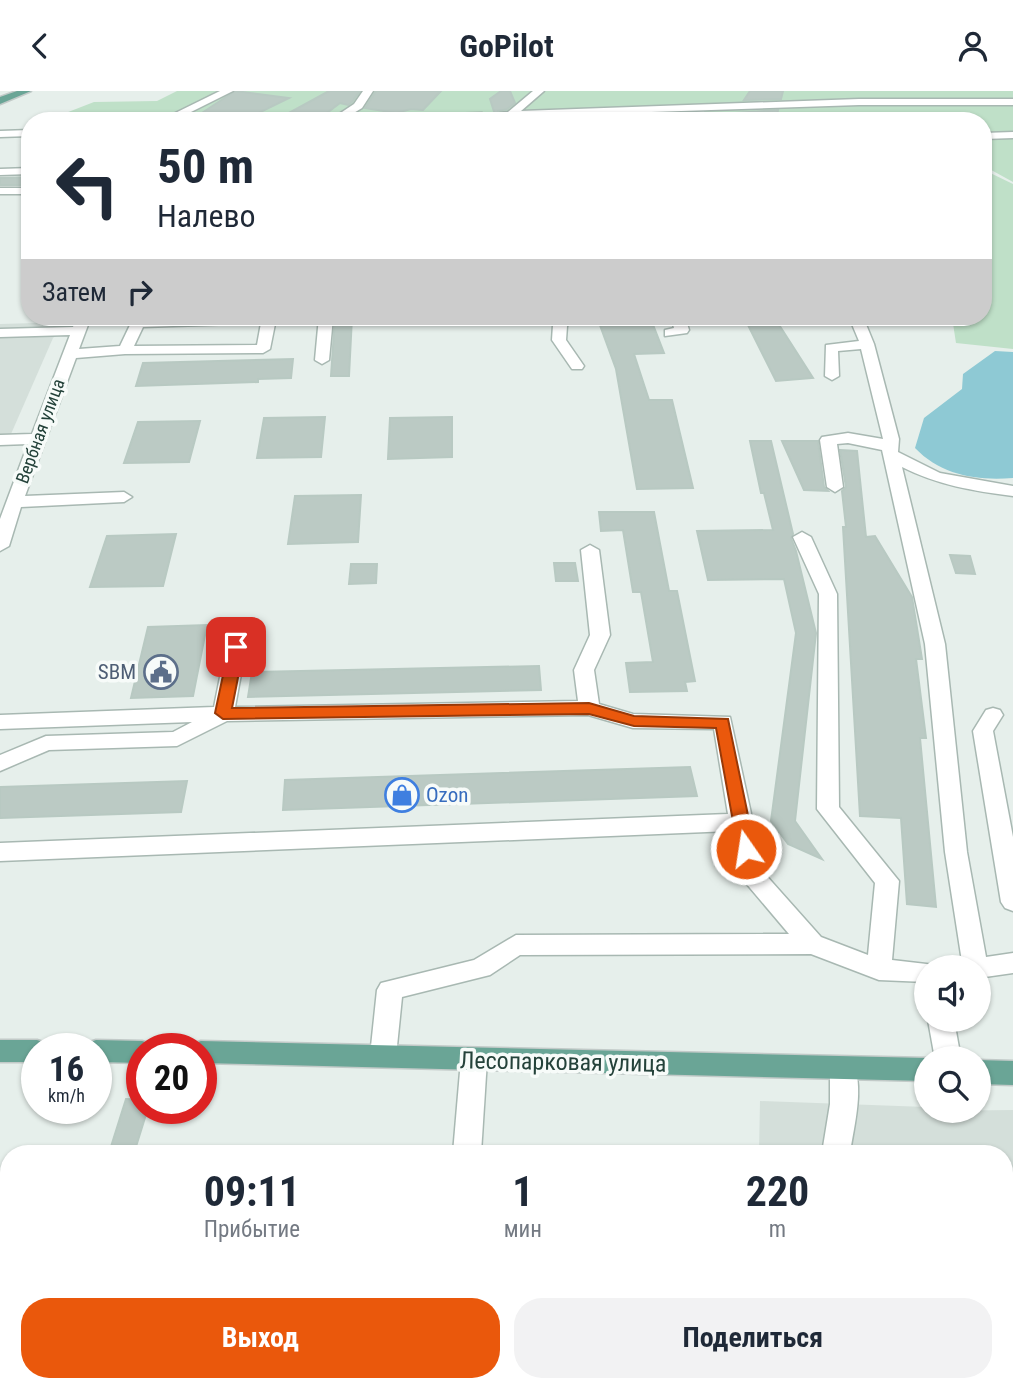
<!DOCTYPE html>
<html lang="ru">
<head>
<meta charset="utf-8">
<style>
  :root { --surface:#fff; --page:#f2f2f3; --text:#1f2937; --muted:#747a83; --accent:#ea580c }
  body { margin:0; font-family:"Roboto Condensed",sans-serif; background:var(--page); color:var(--text); height:100vh; display:flex; flex-direction:column; font-size:26px; white-space:nowrap }
  * { box-sizing:border-box; margin:0 }
  p { font-size:23px; color:var(--muted) }
  .icon { flex:none; width:38px; height:38px; fill:none; stroke:currentColor; stroke-width:2; stroke-linecap:round; stroke-linejoin:round }
  .map { position:relative; flex:1; overflow:hidden }
  .side { position:absolute; left:0px; top:1054px; width:1013px; height:247px; display:flex; flex-direction:column; background:var(--surface); border-radius:28px 28px 0 0; box-shadow:0 2px 5px #0004 }
  .side>* { flex:none }
  .guide { position:absolute; left:21px; top:21px; width:971px; height:214px; border-radius:28px; box-shadow:0 2px 5px #0004; background:#fff; color:var(--text); overflow:hidden }
  .tools { position:absolute; left:914px; top:864px; display:grid; gap:14px }
  .tools a { display:grid; place-items:center; width:77px; height:77px; border-radius:50%; background:var(--surface); box-shadow:0 2px 5px #0004; font-size:35px }
  .speed { position:absolute; left:21px; top:942px; display:flex; gap:14px; font-size:35px; font-weight:700; text-align:center }
  .speed>* { display:grid; place-content:center; width:91px; height:91px; border-radius:50%; background:var(--surface); box-shadow:0 2px 5px #0004; line-height:1 }
  .speed small { font-size:18px; font-weight:400 }
  .speed .limit { border:10px solid #d22; background:#fff; color:#111 }
  .pin { position:absolute; display:grid; place-items:center; width:60px; height:60px; color:#fff; margin:-30px; border-radius:14px; box-shadow:0 4px 10px #0006 }
  .me { position:absolute; width:77px; margin:-38px; rotate:347deg; stroke-linejoin:round; filter:drop-shadow(0 0 5px #0008) }
  .turn { display:flex; align-items:center; gap:24px; height:147px; padding:0 21px; font-size:32px }
  .turn .icon { width:91px; height:91px; stroke-width:2.5 }
  .turn b { display:block; font-size:49px; line-height:60px }
  .then { display:flex; align-items:center; height:66px; padding:0 21px; background:#0003; gap:14px; font-size:26px }
  .eta { display:flex; justify-content:space-evenly; align-items:center; height:119px; text-align:center }
  .eta b { font-size:42px; font-weight:700; line-height:49px }
  .button { display:flex; gap:14px; margin-top:auto; padding:14px 21px }
  .button a { flex:1; height:80px; border-radius:28px; background:var(--accent); color:#fff; font-size:28px; font-weight:700; line-height:80px; text-align:center }
  .button a+a { background:var(--page); color:var(--text) }
  header { display:flex; justify-content:space-between; align-items:center; height:91px; padding:0 21px; background:var(--surface); font-size:32px; font-weight:700 }
  .map>svg:first-child { display:block }
  .built { fill:#d4dfda }
  .green { fill:#bfe0c8 }
  .water { fill:#8ec9d4 }
  .building { fill:#bbcac4; stroke:#b8c9c2; stroke-width:2 }
  .lines { fill:none; stroke-linecap:round; stroke-linejoin:round }
  .minor-casing { stroke:#a8b8b2; stroke-width:3 }
  .major-casing { stroke:#c2cac8; stroke-width:3 }
  .minor { fill:#fff; fill-rule:evenodd }
  .major { fill:#6aa596; fill-rule:evenodd }
  .route { fill:#ea580c; stroke:#983908; stroke-width:2 }
  .labels { text-anchor:middle; dominant-baseline:central; stroke-width:7; stroke-linejoin:round; paint-order:stroke }
  .far-street-label { font-size:18px; fill:#24423a; stroke:#f7fbf9 }
  .service-label { font-size:21px; fill:#4e5e75; stroke:#f7fbf9; text-anchor:end }
  .shop-label { font-size:21px; fill:#366cbe; stroke:#f7fbf9; text-anchor:start }
  .near-street-label { font-size:24px; fill:#24423a; stroke:#f7fbf9 }
</style>
</head>
<body>
<header><svg class="icon" aria-label="back" viewBox="0 0 24 24"><path d="M15 5l-7 7 7 7"/></svg>GoPilot<svg class="icon" aria-label="person" viewBox="0 0 24 24"><circle cx="12" cy="8" r="4"/><path d="M4 21q1-7 8-7t8 7"/></svg></header>
<div class="map">
<svg width="1013" height="1299" viewBox="0 0 1013 1299">
  <rect width="100%" height="100%" fill="#e6efeb"/>
  <g class="built">
    <polygon points="71,231 53,247 11,343 0,343 0,233"/>
    <polygon points="760,1010 926,1016 926,1020 1013,1019 1013,1299 758,1299 758,1292 1004,1292 1004,1062 759,1062"/>
  </g>
  <g class="green">
    <polygon points="177,0 1013,0 1013,91 984,75 984,30 699,30 706,17 531,20 305,30 45,30 94,11 157,10"/>
    <polygon points="984,79 1013,93 1013,258 956,252 952,226 984,226"/>
  </g>
  <path class="water" d="M995 260 1013 261V387C976 390 941 384 915 357L924 327 962 298 963 283Z"/>
  <g class="building">
    <polygon points="235,0 289,7 244,29 229,26 223,30 190,30"/>
    <polygon points="329,0 360,0 352,11 348,14 340,12 319,28 287,23"/>
    <polygon points="376,0 441,0 423,19 411,18 396,22 365,17"/>
    <polygon points="501,0 510,0 515,12 507,18 498,20 498,28 521,30 497,30 490,8"/>
    <polygon points="750,0 783,0 781,8 744,9"/>
    <polygon points="778,19 776,30 746,30 752,22 735,22"/>
    <polygon points="30,86 30,94 0,94 0,87"/>
    <polygon points="335,226 352,226 349,285 331,285"/>
    <polygon points="597,226 650,226 664,262 634,263 649,309 672,309 693,397 637,398 616,278"/>
    <polygon points="744,226 774,226 813,287 776,290"/>
    <polygon points="293,268 291,287 258,288 258,291 136,295 143,272"/>
    <polygon points="325,326 321,366 257,367 264,327"/>
    <polygon points="452,326 452,366 388,368 390,327"/>
    <polygon points="200,330 189,371 124,372 138,331"/>
    <polygon points="750,350 771,350 793,443 791,447 796,460 816,542 795,730 822,768 788,753 771,730 796,542 784,488 708,489 697,440 773,439 764,402 761,402"/>
    <polygon points="782,350 818,350 824,396 828,400 804,399"/>
    <polygon points="840,359 857,360 866,446 875,445 912,506 922,568 916,568 926,647 920,647 936,816 907,813 901,727 860,725 843,436 846,436 842,400 846,396"/>
    <polygon points="361,404 358,451 288,453 295,405"/>
    <polygon points="599,421 654,421 669,500 677,500 695,590 685,591 687,600 630,601 626,572 653,571 641,501 633,501 623,439 601,440"/>
    <polygon points="176,443 163,495 90,496 107,445"/>
    <polygon points="950,464 970,465 975,483 956,482"/>
    <polygon points="554,472 575,472 578,490 556,490"/>
    <polygon points="351,473 377,473 376,492 349,493"/>
    <polygon points="207,534 193,605 131,607 148,536"/>
    <polygon points="539,575 541,599 248,606 252,581"/>
    <polygon points="690,676 697,705 283,719 285,689"/>
    <polygon points="187,690 181,721 0,727 0,696"/>
    <polygon points="126,1008 142,1009 142,1017 148,1017 134,1062 109,1062"/>
  </g>
  <g class="lines">
    <g class="minor-casing">
      <g id="minor">
        <polygon points="220,0 233,0 173,30 159,30"/>
        <polygon points="363,0 373,0 362,17 347,26 482,22 487,25 482,28 321,30 333,27 354,13"/>
        <polygon points="533,0 544,0 521,20 859,8 1013,8 1013,14 859,14 500,26 500,22 508,21"/>
        <polygon points="30,39 30,45 0,46 0,40"/>
        <polygon points="1013,41 1013,47 984,48 984,42"/>
        <polygon points="30,77 30,83 0,84 0,78"/>
        <rect x="0" y="97" width="30" height="6"/>
        <path d="M77 226H91L79 258 120 255 131 232 138 228 274 226 276 228 270 258 263 262 125 263 76 267 25 405 124 401 132 406 124 411 21 416 9 455 0 460V428L28 353 0 354V344L32 343 70 244 0 246V238L73 236ZM261 232 257 254 134 255 143 236Z"/>
        <polygon points="319,226 333,226 329,269 322,273 315,269"/>
        <polygon points="561,226 576,226 567,235 566,249 584,275 582,278 572,278 552,249 553,234"/>
        <polygon points="671,226 685,226 689,239 687,242 665,245 665,239 674,237"/>
        <path d="M849 226H863L874 253 899 348 898 361 940 382 1013 395V405C973 400 938 394 902 376L945 553 967 761 986 866 1013 862V882L978 887V877H963L945 761 925 553 882 359 848 352 837 353 843 396 835 401 827 396 820 349 822 346 848 342 883 348 861 258 838 260 839 285 832 289 825 285 826 254 859 250Z"/>
        <polygon points="802,441 811,446 837,503 839,716 899,790 892,869 935,874 936,877 926,877 926,891 879,889 811,863 520,864 490,884 402,906 396,965 392,973 383,976 374,973 370,965 377,899 381,892 474,869 516,844 789,843 745,791 731,740 0,770 0,752 728,723 714,638 633,637 588,624 227,630 177,655 49,659 0,680 0,664 46,645 173,641 192,631 0,638 0,624 214,616 226,556 229,552 243,552 246,556 235,616 578,610 574,579 590,544 581,459 590,454 599,459 610,544 594,579 599,613 633,623 730,626 764,782 821,846 868,864 875,792 817,718 819,503 793,446"/>
        <polygon points="993,617 1000,619 1003,624 993,640 1013,746 1013,820 1005,817 1001,811 973,640 986,619"/>
        <polygon points="928,929 954,929 961,968 935,968"/>
        <polygon points="474,958 483,961 487,969 481,1062 453,1062 461,969 465,961"/>
        <path d="M843 966 852 969C865 996 854 1034 850 1062H822L830 1013V977L834 969Z"/>
        <polygon points="1004,1147 1013,1148 1013,1176 1004,1175"/>
        <rect x="0" y="1209" width="9" height="30"/>
        <polygon points="12,1292 44,1292 42,1299 10,1299"/>
        <rect x="414" y="1292" width="32" height="7"/>
        <rect x="817" y="1292" width="32" height="7"/>
      </g>
    </g>
    <g class="major-casing">
      <g id="major">
        <polygon points="17,0 31,0 0,13 0,6"/>
        <polygon points="0,949 37,949 46,952 49,957 37,957 37,971 0,971"/>
        <polygon points="96,949 142,950 151,953 153,957 142,957 142,972 96,971 96,957 84,957 87,952"/>
        <polygon points="201,950 926,967 927,968 926,990 201,972 201,957 190,957 192,953"/>
        <polygon points="978,969 1013,970 1013,994 978,993"/>
      </g>
    </g>
    <use href="#minor" class="minor"/>
    <use href="#major" class="major"/>
  </g>
  <polygon class="route" points="236,552 244,556 232,617 589,612 634,625 728,628 755,758 752,762 740,762 738,758 716,637 634,635 589,623 223,628 215,622 229,556"/>
  <defs>
    <g id="civic-ring" transform="scale(1.75)"><circle r="9.5" fill="#f7fbf9" stroke="#5c6f8a" stroke-width="1.5"/><path d="M-.6-6.5H3V-4.5H.6V-3L4-1V1h2V6H-6V1h2V-1L-.6-3ZM-1.2 2.5V6h2.4V2.5Z" fill="#5c6f8a"/></g>
    <g id="shop-ring" transform="scale(1.75)"><circle r="9.5" fill="#f7fbf9" stroke="#3f7fe0" stroke-width="1.5"/><path d="M-5-2.5h2.3a2.7 3.5 0 0 1 5.4 0H5L5.5 6h-11ZM-1.5-2.5h3a1.5 2.3 0 0 0-3 0Z" fill="#3f7fe0"/></g>
  </defs>
  <g fill-rule="evenodd">
    <use href="#civic-ring" x="161" y="581"/>
    <use href="#shop-ring" x="402" y="704"/>
  </g>
  <g class="labels">
    <g class="far-street-label">
      <text transform="translate(40 340) rotate(-70)">Вербная улица</text>
    </g>
    <g class="service-label">
      <text x="136" y="581">SBM</text>
    </g>
    <g class="shop-label">
      <text x="426" y="704">Ozon</text>
    </g>
    <g class="near-street-label">
      <text transform="translate(563 971) rotate(1)">Лесопарковая улица</text>
    </g>
  </g>
</svg>
<div class="tools">
<a><svg class="icon" aria-label="sound" viewBox="0 0 24 24"><path d="M4 9h4l5-4v14l-5-4H4zM17 9q2 3 0 6"/></svg></a>
<a><svg class="icon" aria-label="search" viewBox="0 0 24 24"><circle cx="10" cy="10" r="6"/><path d="M15 15l6 6"/></svg></a>
</div>
<div class="speed"><div>16<small>km/h</small></div><div class="limit">20</div></div>
<div class="pin" style="left:236px;top:556px;background:#d93025"><svg class="icon" aria-label="arrive" viewBox="0 0 24 24"><path d="M6 21V4h12l-3 4 3 4H6"/></svg></div>
<svg class="me" style="left:746px;top:758px" viewBox="-20 -20 40 40"><circle r="17" fill="#ea580c" stroke="#fff" stroke-width="3"/><path d="M0-11L8 9 0 5-8 9z" fill="#fff"/></svg>
<div class="guide">
<div class="turn"><svg class="icon" aria-label="left" viewBox="0 0 24 24"><path d="M17 20v-9H6M10 6l-5 5 5 5"/></svg><div><b>50 m</b>Налево</div></div>
<div class="then">Затем<svg class="icon" aria-label="right" viewBox="0 0 24 24"><path d="M7 20v-9h11M14 6l5 5-5 5"/></svg></div>
</div>
<section class="side">
<div class="eta">
<div><b>09:11</b><p>Прибытие</p></div>
<div><b>1</b><p>мин</p></div>
<div><b>220</b><p>m</p></div>
</div>
<div class="button"><a>Выход</a><a>Поделиться</a></div>
</section>
</div>
</body>
</html>
